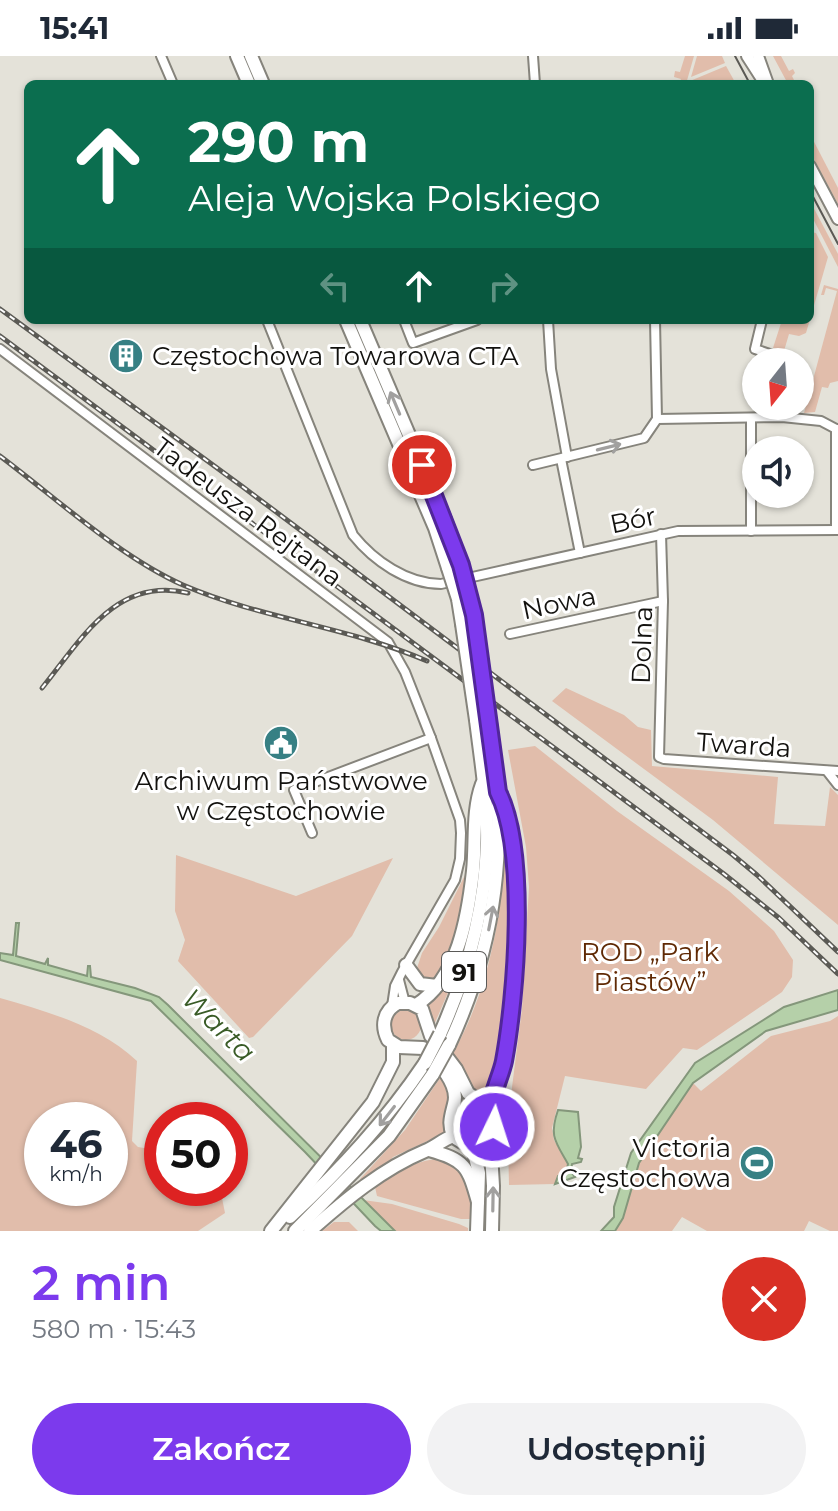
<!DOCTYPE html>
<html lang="pl">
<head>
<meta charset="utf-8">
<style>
  :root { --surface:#fff; --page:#f2f2f3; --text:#1f2937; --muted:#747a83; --accent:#7c3aed }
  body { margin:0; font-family:Montserrat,sans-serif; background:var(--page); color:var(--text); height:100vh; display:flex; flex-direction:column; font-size:30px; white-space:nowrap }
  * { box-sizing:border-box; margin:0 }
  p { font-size:26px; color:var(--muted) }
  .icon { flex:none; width:44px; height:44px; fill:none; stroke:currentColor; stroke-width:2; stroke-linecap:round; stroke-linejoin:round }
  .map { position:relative; height:1175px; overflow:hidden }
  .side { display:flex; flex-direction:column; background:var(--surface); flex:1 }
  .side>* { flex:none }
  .banner { position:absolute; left:24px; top:24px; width:790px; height:244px; border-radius:12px; box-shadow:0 2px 6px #0004; background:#0b6e4f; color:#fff; overflow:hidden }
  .needle { width:52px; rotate:197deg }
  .fabs { position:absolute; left:742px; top:292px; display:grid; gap:16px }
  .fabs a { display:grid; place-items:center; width:72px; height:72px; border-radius:50%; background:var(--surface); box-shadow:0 2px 6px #0004; font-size:40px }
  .speed { position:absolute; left:24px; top:1046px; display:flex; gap:16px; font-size:40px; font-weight:700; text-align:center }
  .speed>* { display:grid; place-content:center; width:104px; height:104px; border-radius:50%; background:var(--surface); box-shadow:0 2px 6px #0004; line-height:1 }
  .speed small { font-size:20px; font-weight:400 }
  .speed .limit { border:12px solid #d22; background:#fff; color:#111 }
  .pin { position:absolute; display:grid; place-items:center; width:68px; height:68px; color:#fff; margin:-34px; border:4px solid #fff; border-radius:50%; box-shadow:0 2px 8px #0007 }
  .me { position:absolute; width:88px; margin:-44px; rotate:4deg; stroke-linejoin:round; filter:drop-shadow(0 0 6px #0008) }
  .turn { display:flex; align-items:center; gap:28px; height:168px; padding:0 32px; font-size:36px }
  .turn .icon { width:104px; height:104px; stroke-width:2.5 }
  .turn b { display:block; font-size:56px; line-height:68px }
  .lanes { display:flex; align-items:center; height:76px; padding:0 32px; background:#0003; justify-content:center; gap:40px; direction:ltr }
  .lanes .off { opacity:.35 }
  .round { display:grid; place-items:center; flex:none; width:84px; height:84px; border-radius:42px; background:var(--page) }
  .head { display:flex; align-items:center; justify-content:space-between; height:136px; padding:0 32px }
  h1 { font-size:48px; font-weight:600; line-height:60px; color:var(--accent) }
  .primary-button { display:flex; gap:16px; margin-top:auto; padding:16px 32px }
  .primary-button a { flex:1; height:92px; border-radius:48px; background:var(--accent); color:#fff; font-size:32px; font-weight:600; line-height:92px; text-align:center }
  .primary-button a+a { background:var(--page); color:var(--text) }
  .status { display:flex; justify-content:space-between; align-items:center; height:56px; padding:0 40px; background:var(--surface); direction:ltr }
  .status svg { height:22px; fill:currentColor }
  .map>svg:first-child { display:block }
  .green { fill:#e1bdab; fill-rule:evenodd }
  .water { fill:#b5d0a9; stroke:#84977b; stroke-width:2 }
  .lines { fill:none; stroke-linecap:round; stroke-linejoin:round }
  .minor-casing { stroke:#86847c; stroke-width:12 }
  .tertiary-casing { stroke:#86847c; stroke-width:14 }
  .secondary-casing { stroke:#86847c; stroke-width:16 }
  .primary-casing { stroke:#86847c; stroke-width:16 }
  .minor { stroke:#fff; stroke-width:8 }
  .tertiary { stroke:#fff; stroke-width:10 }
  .secondary { stroke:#fff; stroke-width:12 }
  .primary { stroke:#fff; stroke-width:12 }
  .tram { stroke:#5b5a55; stroke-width:2 }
  .rail-casing { stroke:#5b5a55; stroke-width:5 }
  .rail { stroke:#fff; stroke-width:2; stroke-dasharray:6; stroke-linecap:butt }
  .primary-bridge-casing { stroke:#86847c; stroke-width:16; stroke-linecap:butt }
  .primary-bridge { stroke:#fff; stroke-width:12 }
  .oneway { stroke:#a1a09f }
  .route-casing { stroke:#51269a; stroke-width:20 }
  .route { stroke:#7c3aed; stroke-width:14 }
  .labels { text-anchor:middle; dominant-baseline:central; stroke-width:6; stroke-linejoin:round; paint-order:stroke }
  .shield { fill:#fff; stroke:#5a5957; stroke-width:2 }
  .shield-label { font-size:24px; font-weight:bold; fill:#13120f }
  .poi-label { font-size:26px; fill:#13120f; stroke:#fff; text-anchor:start }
  .street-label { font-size:26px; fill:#13120f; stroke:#fff }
  .park-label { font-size:26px; fill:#5f2904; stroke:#fff }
  .water-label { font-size:28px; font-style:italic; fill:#395b26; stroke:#fff }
</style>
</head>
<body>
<div class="status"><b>15:41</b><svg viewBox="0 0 49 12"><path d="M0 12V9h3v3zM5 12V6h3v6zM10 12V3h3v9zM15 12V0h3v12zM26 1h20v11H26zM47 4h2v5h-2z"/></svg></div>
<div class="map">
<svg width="838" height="1175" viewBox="0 0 838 1175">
  <rect width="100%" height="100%" fill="#e4e2d9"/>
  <g class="green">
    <polygon points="685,0 694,0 686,28 679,28 681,23 674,21 675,15 680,16"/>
    <polygon points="697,0 722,0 725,7 691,21"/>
    <polygon points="773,0 781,0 789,15 793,13 795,17 792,20 796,28 788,28"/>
    <polygon points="726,10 736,28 689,28 690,25"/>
    <polygon points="811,80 838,132 838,148 810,96"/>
    <polygon points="810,145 838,198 838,211 810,157"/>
    <polygon points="810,176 816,177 828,201 806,277 799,280 789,278 784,295 773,292 782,264 810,264"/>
    <polygon points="824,229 838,233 838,325 830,327 828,332 822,331 815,356 804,357 837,235 826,232 824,239 821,239"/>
    <polygon points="566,632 624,659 638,671 651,674 652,710 778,721 774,768 825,770 830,731 838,739 838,869 713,764 552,645"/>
    <polygon points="535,690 617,755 729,835 774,875 793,904 792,921 782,936 697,994 683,992 646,1033 565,1020 552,1072 554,1084 568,1108 566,1118 558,1120 555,1128 509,1129 508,1088 514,1076 515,1061 511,1039 522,953 529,831 526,791 508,694"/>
    <path d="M505 766C514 844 508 919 499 996 497 1013 489 1028 487 1044L474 1038 452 999C492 929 505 846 505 766Z"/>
    <polygon points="176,799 296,840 393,802 352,880 253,981 249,982 178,905 185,884 175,855"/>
    <path d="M467 815C466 843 457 910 431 926L419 921 417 912 422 897 439 871Z"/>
    <polygon points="461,894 456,918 434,969 427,952"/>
    <path d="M0 942C48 956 100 970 137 1005L132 1085 138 1091 162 1095V1132H220L225 1157 198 1175H0ZM42 1064H110V1132H42Z"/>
    <circle cx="406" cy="969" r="15"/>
    <polygon points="838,960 838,1175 830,1175 809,1165 804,1175 707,1175 682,1161 672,1175 615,1175 623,1162 639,1107 693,1027 701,1035 771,980 830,965"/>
    <polygon points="442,1019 450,1037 447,1076 393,1101 386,1110 362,1125 360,1123 405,1074"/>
    <circle cx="472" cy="1067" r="15"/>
    <path d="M439 1103C445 1105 454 1107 458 1111 472 1122 473 1147 472 1163H461L377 1140 375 1131C396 1118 414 1104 439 1103Z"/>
    <polygon points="363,1144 392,1148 459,1168 468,1172 468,1175 395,1175"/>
    <polygon points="334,1166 349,1166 358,1175 322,1175"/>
  </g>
  <g class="water">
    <polygon points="16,867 19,867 16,900 45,908 48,902 48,909 87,920 88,910 90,910 91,921 135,932 159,941 168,949 395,1175 381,1175 375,1170 305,1096 151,945 0,904 0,897 13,899"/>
    <polygon points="838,934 838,954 766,975 693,1027 639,1107 623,1162 615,1175 601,1175 614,1161 614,1151 631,1097 695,1007 784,951"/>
    <path d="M558 1054 578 1056 581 1091 578 1102 582 1103 581 1106 572 1108 571 1116 575 1121 555 1128 558 1120 566 1117 568 1108C555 1085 549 1080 558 1054Z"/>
  </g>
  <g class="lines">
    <g class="minor-casing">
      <g id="minor">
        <polyline points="161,0 173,28"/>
        <polyline points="533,0 535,28"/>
        <path d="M267 264 353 479C374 505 407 528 441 528L678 475 838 474"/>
        <polyline points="404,264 413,287 477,264"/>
        <polyline points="548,264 551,313 567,401"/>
        <polyline points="655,264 657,363"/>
        <polyline points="762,264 755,293 793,306"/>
        <polyline points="0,293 388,586 405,616 431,682 460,764 461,777 460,803 455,824 402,916 395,930 392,950"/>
        <polyline points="751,362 751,475"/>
        <polyline points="561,403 580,497"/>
        <polyline points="533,409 644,382 657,363 782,361 821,365 838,374"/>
        <polyline points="836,474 836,373"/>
        <polyline points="661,478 663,545 659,701 664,703 838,715"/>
        <polyline points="510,578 663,545"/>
        <polyline points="827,715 838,729"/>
        <polyline points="312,777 294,734 431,682"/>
        <polyline points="399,924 405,947"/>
      </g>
    </g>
    <g class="tertiary-casing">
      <g id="tertiary">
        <polyline points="747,0 765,28"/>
        <polyline points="758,0 768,28"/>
        <polyline points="810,110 838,163"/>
      </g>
    </g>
    <g class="secondary-casing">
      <g id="secondary">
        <path d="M398 947H410L422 953 431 980 456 1013 468 1037 491 1054C500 1083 477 1101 453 1080 448 1067 451 1061 454 1048 460 1028 437 1005 423 992L399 991 388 984C381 970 383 955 398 947Z"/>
        <polyline points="490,1080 493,1130 492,1175"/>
        <polyline points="472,1089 479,1117 477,1175"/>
      </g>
    </g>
    <g class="primary-casing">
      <g id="primary">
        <polyline points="237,0 249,28"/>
        <polyline points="251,0 263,28"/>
        <polyline points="346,264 435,472 448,512"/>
        <polyline points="360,264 444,461 461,509"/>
        <polyline points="469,540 477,576"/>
        <polyline points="458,543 462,568"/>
        <polyline points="406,909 420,928 437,930"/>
        <path d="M416 949C458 923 468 860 473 815 476 786 472 755 482 728"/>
        <path d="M440 978C467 918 485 854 487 787 488 746 481 705 476 664"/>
        <path d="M449 989C498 884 507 787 491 674"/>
        <path d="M491 1054C495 1038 501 1022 504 1006 515 947 527 794 501 743"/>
        <path d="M429 1094C465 1104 468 1110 478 1146"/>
        <path d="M290 1161C341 1113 386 1065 425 1007"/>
        <polyline points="271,1175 373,1046 393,1006 393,988"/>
        <polyline points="295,1175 389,1080 433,1018"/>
        <path d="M310 1175C345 1144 382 1113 425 1095 435 1091 442 1084 453 1080"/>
      </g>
    </g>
    <use href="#minor" class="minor"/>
    <use href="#tertiary" class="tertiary"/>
    <use href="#secondary" class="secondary"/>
    <use href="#primary" class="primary"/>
    <g class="tram">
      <polyline points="735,0 750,28"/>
      <polyline points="810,135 838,188"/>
    </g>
    <g class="rail-casing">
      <g id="rail">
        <polyline points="0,253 243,431 733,799 757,819 838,896"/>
        <polyline points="0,280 724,818 779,862 838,918"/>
        <path d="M0 400C56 442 120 501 183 529 262 563 349 571 427 605"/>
        <path d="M42 632C81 584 116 520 188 537"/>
      </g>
    </g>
    <use href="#rail" class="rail"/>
    <g class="primary-bridge-casing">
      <g id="primary-bridge">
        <polyline points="461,509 469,540"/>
        <polyline points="448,512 458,543"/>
        <polyline points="462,568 476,664"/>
        <polyline points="477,576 491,674"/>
        <polyline points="425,1007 440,978"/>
        <polyline points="433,1018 449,989"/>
      </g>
    </g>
    <use href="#primary-bridge" class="primary-bridge"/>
  </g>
  <defs><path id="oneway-shaft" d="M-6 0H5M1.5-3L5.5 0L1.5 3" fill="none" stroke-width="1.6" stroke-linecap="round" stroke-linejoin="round" transform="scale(2)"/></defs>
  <g class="oneway">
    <use href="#oneway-shaft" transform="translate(395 347) rotate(-113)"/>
    <use href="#oneway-shaft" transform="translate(609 391) rotate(-14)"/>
    <use href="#oneway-shaft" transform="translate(491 862) rotate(-79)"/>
    <use href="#oneway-shaft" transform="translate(387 1060) rotate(128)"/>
    <use href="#oneway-shaft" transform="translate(493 1143) rotate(-89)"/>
  </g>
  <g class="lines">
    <g class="route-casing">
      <path id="route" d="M422 409 461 509 474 559 498 736C528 795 516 940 504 1005 501 1020 491 1038 491 1053 491 1059 494 1065 494 1071"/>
    </g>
    <use href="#route" class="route"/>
  </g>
  <defs>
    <g id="building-disc" transform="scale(1.8)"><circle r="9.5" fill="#378084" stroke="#fff"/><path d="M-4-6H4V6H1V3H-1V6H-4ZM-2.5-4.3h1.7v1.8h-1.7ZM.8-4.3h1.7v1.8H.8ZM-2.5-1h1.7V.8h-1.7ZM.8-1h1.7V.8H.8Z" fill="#fff"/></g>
    <g id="civic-disc" transform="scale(1.8)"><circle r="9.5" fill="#378084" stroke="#fff"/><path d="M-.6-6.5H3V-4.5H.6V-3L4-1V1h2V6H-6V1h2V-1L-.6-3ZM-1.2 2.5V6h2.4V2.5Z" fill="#fff"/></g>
    <g id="stadium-disc" transform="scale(1.8)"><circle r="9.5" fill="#378084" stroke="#fff"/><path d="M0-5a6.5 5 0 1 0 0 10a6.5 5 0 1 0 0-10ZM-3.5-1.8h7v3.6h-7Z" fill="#fff"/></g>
  </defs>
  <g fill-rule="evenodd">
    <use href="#building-disc" x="126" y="300"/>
    <use href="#civic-disc" x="281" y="687"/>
    <use href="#stadium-disc" x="757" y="1107"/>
  </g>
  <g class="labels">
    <rect class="shield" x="442" y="896" width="44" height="40" rx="6"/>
    <g class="shield-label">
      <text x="464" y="916">91</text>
    </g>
    <g class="poi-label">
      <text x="152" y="300">Częstochowa Towarowa CTA</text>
      <text x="281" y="725" text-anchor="middle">Archiwum Państwowe<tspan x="281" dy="30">w Częstochowie</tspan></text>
      <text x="731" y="1092" text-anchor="end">Victoria<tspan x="731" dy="30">Częstochowa</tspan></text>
    </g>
    <g class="street-label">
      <text transform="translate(248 456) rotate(37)">Tadeusza Rejtana</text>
      <text transform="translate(633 464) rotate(-12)">Bór</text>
      <text transform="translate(559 547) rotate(-12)">Nowa</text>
      <text transform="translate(642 589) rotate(-88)">Dolna</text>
      <text transform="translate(744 689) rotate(4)">Twarda</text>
    </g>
    <g class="park-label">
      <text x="650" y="896">ROD „Park<tspan x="650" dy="30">Piastów”</tspan></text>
    </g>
    <g class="water-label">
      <text transform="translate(219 969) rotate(45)">Warta</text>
    </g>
  </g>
</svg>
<div class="fabs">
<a><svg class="needle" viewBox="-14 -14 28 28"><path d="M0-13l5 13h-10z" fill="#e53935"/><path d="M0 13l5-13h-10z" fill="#747a83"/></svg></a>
<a><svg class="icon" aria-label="sound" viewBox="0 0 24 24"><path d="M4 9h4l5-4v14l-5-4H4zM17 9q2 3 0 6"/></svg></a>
</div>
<div class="speed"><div>46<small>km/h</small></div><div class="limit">50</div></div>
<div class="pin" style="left:422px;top:409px;background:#d93025"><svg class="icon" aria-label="arrive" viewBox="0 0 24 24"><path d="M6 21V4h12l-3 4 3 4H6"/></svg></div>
<svg class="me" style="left:494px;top:1071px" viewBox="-20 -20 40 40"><circle r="17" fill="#7c3aed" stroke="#fff" stroke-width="3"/><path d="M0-11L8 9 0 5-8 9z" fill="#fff"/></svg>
<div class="banner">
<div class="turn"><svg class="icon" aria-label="ahead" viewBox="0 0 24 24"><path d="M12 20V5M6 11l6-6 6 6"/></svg><div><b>290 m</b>Aleja Wojska Polskiego</div></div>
<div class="lanes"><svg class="icon off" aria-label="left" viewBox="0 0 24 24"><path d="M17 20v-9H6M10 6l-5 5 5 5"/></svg><svg class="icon" aria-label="ahead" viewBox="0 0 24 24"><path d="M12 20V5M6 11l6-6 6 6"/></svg><svg class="icon off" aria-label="right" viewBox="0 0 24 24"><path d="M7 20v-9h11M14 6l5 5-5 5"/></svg></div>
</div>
</div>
<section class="side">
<div class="head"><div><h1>2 min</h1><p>580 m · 15:43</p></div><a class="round" style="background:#d93025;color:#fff"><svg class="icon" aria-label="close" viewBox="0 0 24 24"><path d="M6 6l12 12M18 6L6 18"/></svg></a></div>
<div class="primary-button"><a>Zakończ</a><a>Udostępnij</a></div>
</section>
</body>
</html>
